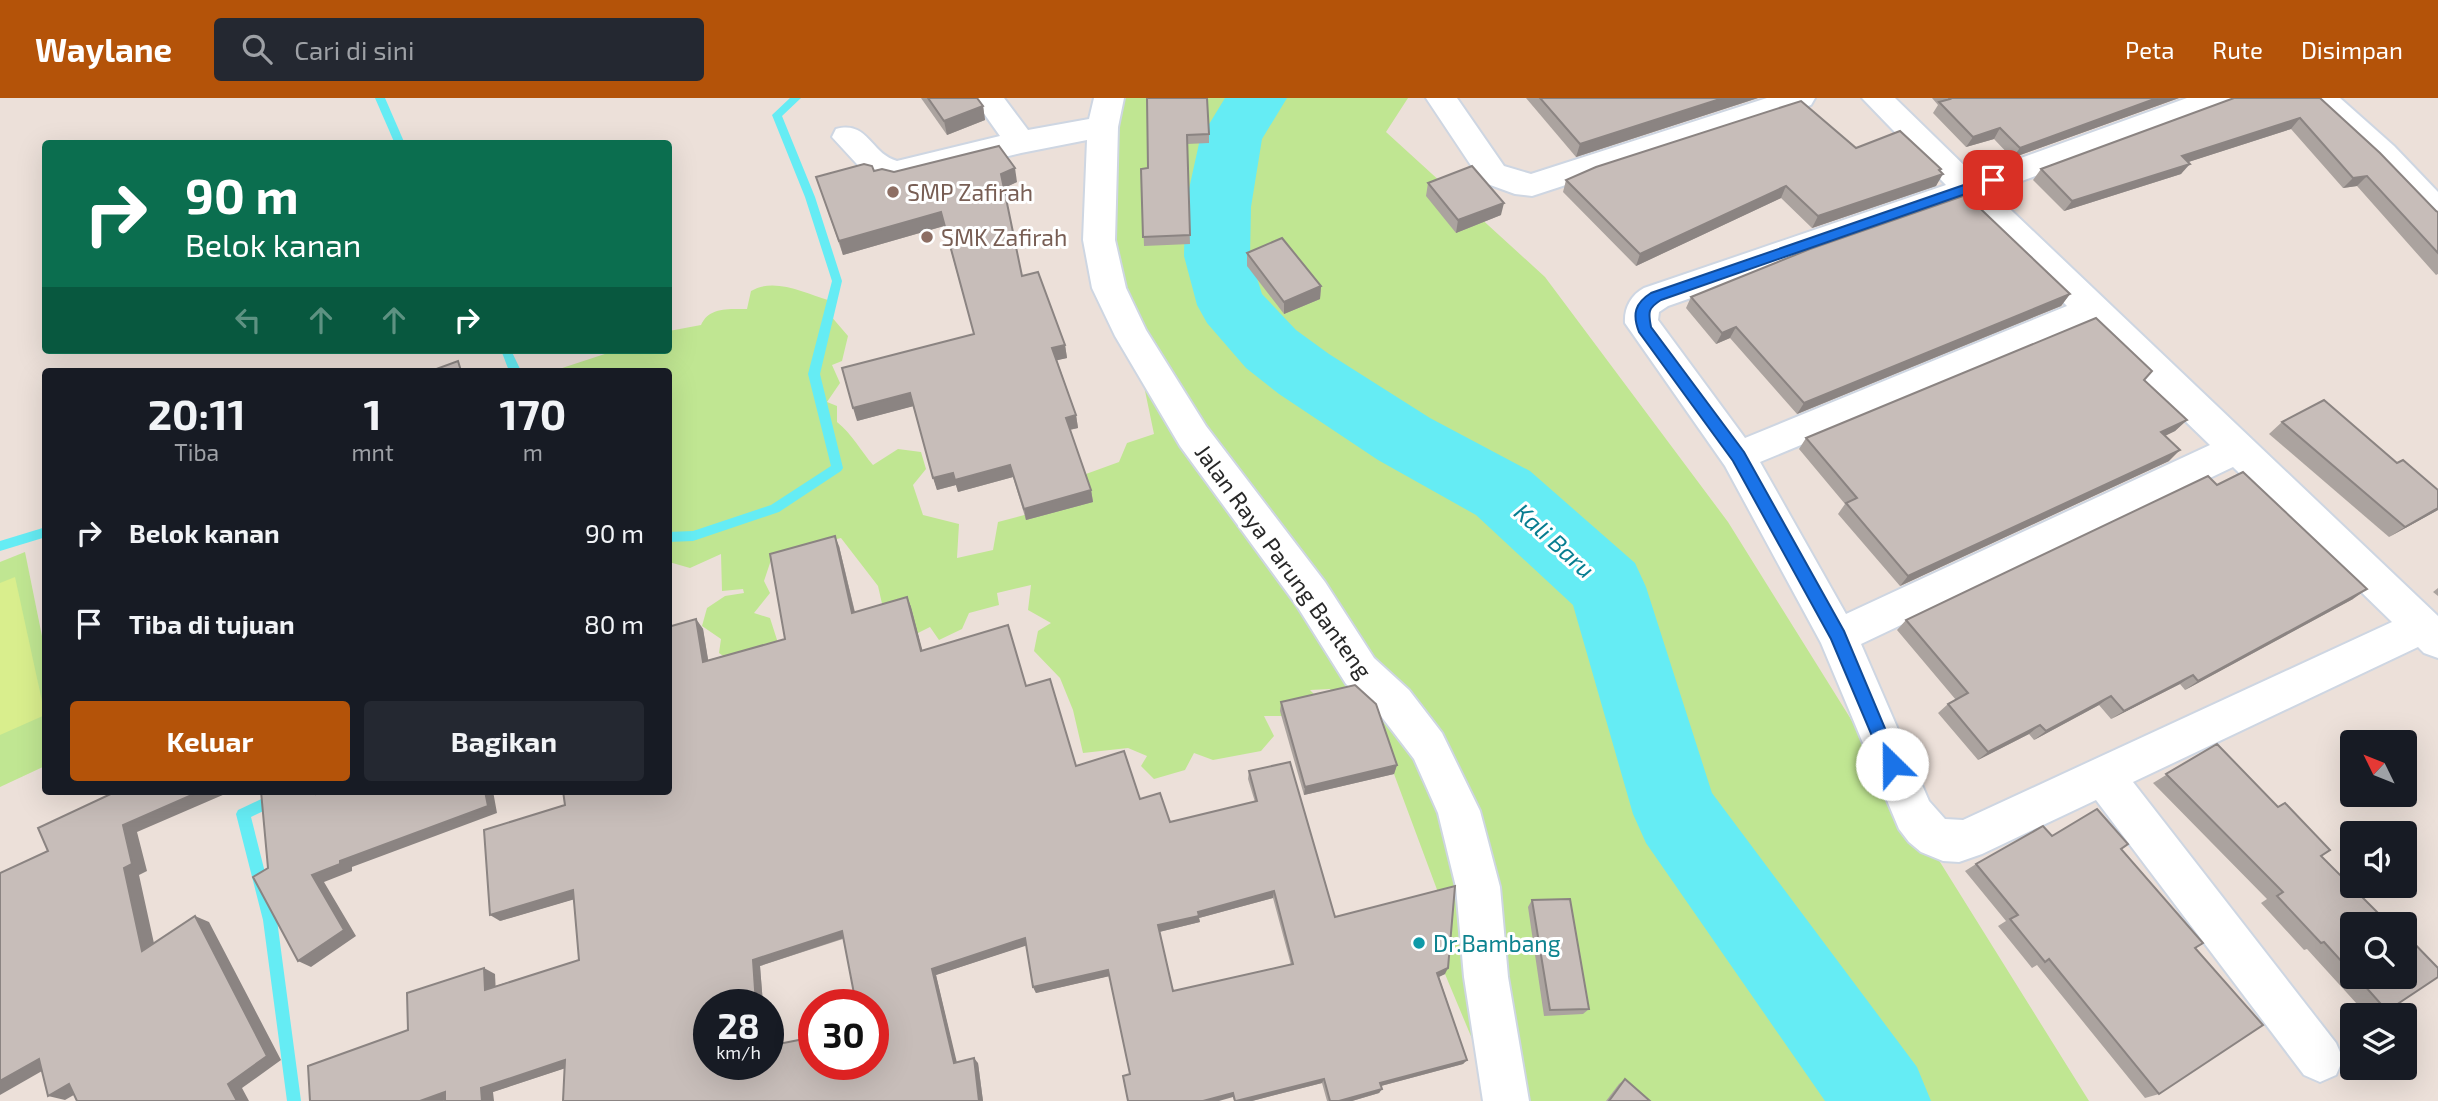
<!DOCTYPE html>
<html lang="id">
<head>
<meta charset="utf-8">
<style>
  :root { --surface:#171b24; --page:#242831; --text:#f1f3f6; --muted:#9ea1a6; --accent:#b45309 }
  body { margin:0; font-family:"Exo 2",sans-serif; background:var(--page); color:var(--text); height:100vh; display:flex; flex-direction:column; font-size:26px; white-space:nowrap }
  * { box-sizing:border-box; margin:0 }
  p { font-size:23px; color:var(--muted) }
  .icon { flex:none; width:38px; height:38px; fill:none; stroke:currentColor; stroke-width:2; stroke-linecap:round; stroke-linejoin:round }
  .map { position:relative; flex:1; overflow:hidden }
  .details { position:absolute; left:42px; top:270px; width:630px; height:427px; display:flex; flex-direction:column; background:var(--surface); border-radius:7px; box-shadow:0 7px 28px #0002 }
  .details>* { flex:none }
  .hud { position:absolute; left:42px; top:42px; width:630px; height:214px; border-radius:7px; box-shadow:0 7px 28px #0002; background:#0b6e4f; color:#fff; overflow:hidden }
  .needle { width:46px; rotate:313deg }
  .controls { position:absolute; left:2340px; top:632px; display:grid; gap:14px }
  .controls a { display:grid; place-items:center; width:77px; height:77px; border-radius:7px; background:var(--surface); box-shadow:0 7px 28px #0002; font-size:35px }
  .speed { position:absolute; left:693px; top:891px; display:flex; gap:14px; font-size:35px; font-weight:700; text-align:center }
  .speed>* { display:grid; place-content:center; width:91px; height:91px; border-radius:50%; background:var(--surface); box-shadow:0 7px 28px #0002; line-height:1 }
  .speed small { font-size:18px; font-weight:400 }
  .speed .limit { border:10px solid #d22; background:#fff; color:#111 }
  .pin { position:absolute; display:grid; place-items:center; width:60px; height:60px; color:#fff; margin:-30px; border-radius:14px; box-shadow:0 4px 10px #0006 }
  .me { position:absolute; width:77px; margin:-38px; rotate:337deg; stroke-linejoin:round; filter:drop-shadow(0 0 5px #0008) }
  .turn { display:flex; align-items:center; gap:24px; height:147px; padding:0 28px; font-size:32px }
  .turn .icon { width:91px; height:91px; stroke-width:2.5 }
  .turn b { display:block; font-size:49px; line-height:60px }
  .lanes { display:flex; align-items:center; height:66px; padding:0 28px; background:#0003; justify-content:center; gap:35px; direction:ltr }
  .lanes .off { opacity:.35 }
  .eta { display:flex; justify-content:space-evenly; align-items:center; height:119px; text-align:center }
  .eta b { font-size:42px; font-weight:700; line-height:49px }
  .action { display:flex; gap:14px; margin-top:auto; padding:14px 28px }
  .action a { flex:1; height:80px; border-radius:7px; background:var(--accent); color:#fff; font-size:28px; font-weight:700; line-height:80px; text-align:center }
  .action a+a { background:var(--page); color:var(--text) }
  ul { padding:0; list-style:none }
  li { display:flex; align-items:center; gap:21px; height:91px; padding:0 28px }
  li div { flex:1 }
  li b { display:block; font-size:26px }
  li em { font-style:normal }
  header { display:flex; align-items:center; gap:42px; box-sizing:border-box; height:98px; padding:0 35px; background:var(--accent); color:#fff }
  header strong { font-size:33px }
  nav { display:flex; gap:38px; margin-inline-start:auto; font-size:24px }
  .search { width:490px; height:63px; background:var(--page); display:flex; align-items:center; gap:18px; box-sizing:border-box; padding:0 24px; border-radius:7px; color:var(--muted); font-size:26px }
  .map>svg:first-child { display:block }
  .green { fill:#c0e692 }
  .pitch { fill:#d9ee8d }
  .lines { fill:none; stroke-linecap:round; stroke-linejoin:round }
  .stream { fill:#65ecf4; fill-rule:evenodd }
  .river { fill:#65ecf4; fill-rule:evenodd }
  .minor-casing { stroke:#ced6e2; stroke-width:4 }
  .minor { fill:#fff; fill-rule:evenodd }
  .wall { fill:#aba39f; fill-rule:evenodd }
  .shaded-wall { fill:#8b8482 }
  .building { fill:#c7bdb9; stroke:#8b8482; stroke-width:2; fill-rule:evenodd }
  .route { fill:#1a73e8; stroke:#114b97; stroke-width:2 }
  .education-dot { fill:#8d6e63; stroke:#fff; stroke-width:2.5 }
  .culture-dot { fill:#0f9aa8; stroke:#fff; stroke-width:2.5 }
  .labels { text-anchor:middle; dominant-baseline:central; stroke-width:6; stroke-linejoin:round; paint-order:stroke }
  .education-label { font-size:23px; fill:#785e54; stroke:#fff; text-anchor:start }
  .street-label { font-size:23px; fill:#282828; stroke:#fff }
  .culture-label { font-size:23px; fill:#0d838f; stroke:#fff; text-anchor:start }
  .water-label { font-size:24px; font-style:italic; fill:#077d90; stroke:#fff }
</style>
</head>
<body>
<header>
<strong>Waylane</strong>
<div class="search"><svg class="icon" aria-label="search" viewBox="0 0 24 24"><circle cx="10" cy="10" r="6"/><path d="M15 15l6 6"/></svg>Cari di sini</div>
<nav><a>Peta</a><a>Rute</a><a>Disimpan</a></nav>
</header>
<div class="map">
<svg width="2438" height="1003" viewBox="0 0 2438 1003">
  <rect width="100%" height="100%" fill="#ece0d9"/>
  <g class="green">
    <path d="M1109 0H1408L1386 34 1545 179 1728 424 2089 1003H1498L1445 876 1439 797 1394 676 1330 591 1310 592 1320 602 1289 618H1264L1274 638 1261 653 1213 662 1194 655 1185 672 1154 681 1141 668 1147 658 1128 650 1083 655 1073 612 1060 580 1034 553 1038 533 1051 525 1028 512 1031 487 997 495 999 507 969 515 962 531 939 542 930 529 914 537 883 510 878 488 841 440 773 456 764 483 770 495 754 515 770 520 778 545 729 562 719 555 721 541 702 528 707 510 725 498 744 495 743 491 722 493 721 456 690 470 669 464 668 273H553L617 252H668L669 233 701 227C709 209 728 211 747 211L751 193C774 179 805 195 828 202L830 217 848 238 842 263 832 267 840 285 827 304 837 308V324C852 336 861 353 873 367L898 351 921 354 926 371 913 387 923 417 959 426 957 460 993 452 998 424 1054 409 1053 388 1119 364 1127 345 1154 336 1133 235 1110 188Z"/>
    <polygon points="25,454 45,553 45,668 0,689 0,464"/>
  </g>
  <polygon class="pitch" points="15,479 45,617 0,637 0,485"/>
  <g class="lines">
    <g class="stream">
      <polygon points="375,0 385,0 405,46 395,46"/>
      <polygon points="790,0 801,0 782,18 815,99 842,183 820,276 843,370 841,373 779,414 693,443 668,444 668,434 693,433 771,407 831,368 808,276 832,183 805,99 772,17"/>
      <polygon points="501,252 511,252 521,273 509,273"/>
      <polygon points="46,429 46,439 0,453 0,443"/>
      <polygon points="278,693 299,693 297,697 251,719 277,822 301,1003 287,1003 263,822 236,716 238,712"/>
    </g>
    <polygon class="river" points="1225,0 1287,0 1262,41 1251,109 1250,158 1262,196 1296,232 1329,256 1430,320 1530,373 1635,465 1646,489 1712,695 1917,969 1931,1003 1825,1003 1646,745 1633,716 1573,507 1476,417 1378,362 1279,296 1246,270 1207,225 1197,207 1184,158 1185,109 1200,41"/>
    <g class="minor-casing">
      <g id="minor">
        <path d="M973 0H1004L1028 32 1089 21 1094 0H1124L1118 29 1115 142 1126 190 1146 232 1206 328 1325 484 1374 560 1409 592 1442 635 1480 713 1500 789 1508 879 1529 1003H1483L1464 879 1456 789 1438 715 1414 661 1381 618 1346 586 1297 508 1180 348 1115 238 1092 190 1083 142 1087 42 1021 55 897 85 867 77 832 39 836 31C868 22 871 56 897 63L1000 38Z"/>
        <polygon points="1426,0 1457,0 1504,68 1531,76 1767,0 1815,0 1811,7 1532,98 1515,96 1482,84"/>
        <path d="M1862 0H1895L1974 77 2187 0H2232L2228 7 1992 94 2438 518V560L2424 555 2418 549 2133 684 2336 945 2343 961 2336 977 2320 984 2304 977 2096 702 1982 756 1959 764 1943 763 1921 754 1909 744 1899 731 1821 545 1725 368 1625 225C1624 210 1631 197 1644 190L1946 87ZM1964 104 2067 208 1745 340 1658 222 1659 214 1668 208ZM2087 228 2210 347 1846 516 1760 364ZM2233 369 2392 524 1963 722 1945 721 1929 703 1861 546Z"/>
        <polygon points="2306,0 2340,0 2394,48 2438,94 2438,125 2427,122 2372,64 2310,7"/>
      </g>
    </g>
    <use href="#minor" class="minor"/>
  </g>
  <g class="wall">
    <polygon points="921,0 977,0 983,8 985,22 947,37"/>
    <polygon points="1147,0 1209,36 1209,45 1187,46 1190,146 1144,148 1141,71 1148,70"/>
    <polygon points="1526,0 1758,0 1576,59"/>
    <polygon points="1932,0 2179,0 2012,60 1994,41 1966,49 1933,15 1938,7"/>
    <polygon points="2320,0 2438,114 2438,176 2436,177 2357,88 2343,90 2291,31 2188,64 2181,76 2064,113 2033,82 2041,71"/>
    <polygon points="1856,50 1940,73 1936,88 1812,130 1781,100 1636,168 1563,94 1566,82"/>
    <polygon points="874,73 1017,84 1004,90 1022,178 1065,247 1067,260 1057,262 1076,317 1078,330 1070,332 1091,392 1093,404 1026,422 1013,379 958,394 956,387 937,392 913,308 857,323 974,236 944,128 843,157 816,79"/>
    <polygon points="1428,85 1501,117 1456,135 1426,98"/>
    <polygon points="1247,155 1321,188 1320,201 1284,216 1247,168"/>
    <polygon points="2070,196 2061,208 1797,316 1730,240 1716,246 1686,210 1691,199"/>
    <polygon points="2144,282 2187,322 2175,333 2165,338 2169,363 1900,488 1838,416 1845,406 1799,351 1806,340"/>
    <polygon points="2282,324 2397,365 2438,412 2389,439 2269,336"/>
    <polygon points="2217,387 2353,501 2185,592 2180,586 2111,621 2099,607 2034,642 2029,636 1978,662 1938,615 1948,606 1956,602 1897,532 1906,522"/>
    <path d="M839 448 855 514 907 499 911 509 922 552 1026 588 1076 668 1140 701 1170 724 1255 704 1248 681 1249 673 1335 819 1445 876 1439 879 1467 962 1463 966 1381 988 1382 991 1379 995 1352 1003H1327L1322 985 1252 1003H1234L1233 999 1130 976 1109 878 1036 895 1033 889 1026 847 936 877 956 964 978 965 983 1003H563L565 970 493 994 443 1003H310L408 932 495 876V888L579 862 574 801 500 823 668 693 696 521 703 531 708 562 785 541ZM1273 800 1291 867 1173 893 1159 834 1200 824 1199 820ZM843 841 873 966H709V906H763L760 868Z"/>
    <polygon points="2438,490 2438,498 2433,494"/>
    <polygon points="1281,604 1397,667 1394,676 1304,697 1280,613"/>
    <polygon points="2217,646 2321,758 2382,820 2387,817 2396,826 2352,826 2352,878 2404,878 2387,913 2375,917 2367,917 2307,851 2304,852 2261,805 2267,801 2153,685"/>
    <polygon points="2052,738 2121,751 2195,850 2159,996 2145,1000 2037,867 2032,870 1998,828 2006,823 1965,773 1976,766"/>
    <polygon points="1532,802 1589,911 1583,916 1544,918 1528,809"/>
    <polygon points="1625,981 1650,1003 1606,1003 1619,986"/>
  </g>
  <g class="shaded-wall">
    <polygon points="1723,0 1758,0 1576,59 1580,46"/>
    <polygon points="2157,0 2179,0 2012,60 2020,50"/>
    <polygon points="983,8 985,22 947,37 944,23"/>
    <polygon points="2300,20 2291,31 2173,69 2182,58"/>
    <polygon points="2000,30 1994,41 1966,49 1973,39"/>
    <polygon points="2190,66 2181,76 2064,113 2072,103"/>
    <polygon points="1015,70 1017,84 1004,90 1001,76"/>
    <polygon points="1941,71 1937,78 1943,76 1936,88 1812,130 1818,118"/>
    <polygon points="2367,78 2357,88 2343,90 2353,80"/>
    <polygon points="1786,88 1781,100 1636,168 1640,156"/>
    <polygon points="1504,105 1501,117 1456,135 1458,122"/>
    <polygon points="941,114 944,128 843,157 839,143"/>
    <polygon points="1321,188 1320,201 1284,216 1284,204"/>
    <polygon points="2070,196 2061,208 1797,316 1804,305"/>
    <polygon points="1736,229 1730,240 1716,246 1722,235"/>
    <polygon points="1065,247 1067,260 1054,263 1052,250"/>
    <polygon points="910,295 914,308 857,323 853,310"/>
    <polygon points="1076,317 1078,330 1068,332 1066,320"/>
    <polygon points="2187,322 2175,333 2150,345 2161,334"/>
    <polygon points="2180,352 2169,363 1900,488 1908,478"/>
    <polygon points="1010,367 1013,379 958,394 956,387 937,392 933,380 953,375"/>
    <polygon points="1091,392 1093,404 1026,422 1024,411"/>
    <polygon points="2438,410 2438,412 2389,439 2405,429"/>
    <polygon points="835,438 839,448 857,524 852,515"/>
    <polygon points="2367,491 2353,501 2185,592 2198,583"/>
    <polygon points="907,499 911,509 925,562 921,553"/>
    <polygon points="696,521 703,531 710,573 703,564"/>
    <polygon points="2193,577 2180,586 2111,621 2124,613"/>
    <polygon points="2111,598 2099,607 2034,642 2046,633"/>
    <polygon points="2040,627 2029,636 1978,662 1988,654"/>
    <polygon points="1397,667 1394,676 1304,697 1305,689"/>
    <polygon points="201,693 232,693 137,734 147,773 139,777 157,859 142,853 124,770 123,727"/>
    <polygon points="485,693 493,693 497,715 352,769 352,773 324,784 356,838 311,869 298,863 312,777"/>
    <polygon points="573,792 582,799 500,823 490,817"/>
    <polygon points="1274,793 1273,800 1199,820 1200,824 1159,834 1158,827 1198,814"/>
    <polygon points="195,818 209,824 281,962 242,990 249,1003 237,1003 228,986"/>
    <polygon points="842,833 847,839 760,868 763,906 756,906 753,862"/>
    <polygon points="1025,840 1028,847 936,877 958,969 954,965 932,871"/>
    <polygon points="484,870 495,876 496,897 485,892"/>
    <polygon points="1448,870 1445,876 1434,881 1437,875"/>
    <polygon points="1108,872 1110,878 1036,895 1033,889"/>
    <polygon points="974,960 978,965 983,1003 979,1003"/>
    <polygon points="39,961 56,965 0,997 0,983"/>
    <polygon points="565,962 575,967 493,994 494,1003 482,1003 481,990"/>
    <polygon points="1467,962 1463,966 1377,989 1380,985"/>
    <polygon points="1324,981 1322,985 1252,1003 1236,1003"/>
    <polygon points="69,986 86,990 65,1002 48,998"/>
    <polygon points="1382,991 1379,995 1352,1003 1339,1003"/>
    <polygon points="445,994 457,998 443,1003 420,1003"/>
    <polygon points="1233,995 1233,999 1219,1003 1203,1003"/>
  </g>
  <g class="building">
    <polygon points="928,0 977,0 983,8 944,23"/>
    <polygon points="1147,0 1207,0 1209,36 1187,37 1190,137 1143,139 1141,71 1148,70"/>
    <polygon points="1540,0 1723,0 1580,46"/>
    <polygon points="1949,0 2157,0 2020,50 2000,30 1973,39 1939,4 1950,1"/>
    <polygon points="2234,0 2320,0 2380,55 2436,113 2438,114 2438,155 2367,78 2353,80 2300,20 2182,58 2190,66 2072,103 2041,71"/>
    <polygon points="1801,3 1856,50 1900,33 1941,71 1939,72 1943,76 1818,118 1786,88 1640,156 1566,82 1596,69"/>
    <polygon points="999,48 1015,70 1001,76 1022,178 1038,174 1065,247 1052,250 1076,317 1066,320 1091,392 1024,411 1010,367 955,382 953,375 933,380 910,295 853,310 842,270 974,236 941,114 839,143 816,79 864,66 872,68 874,73 882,71 894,74"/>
    <polygon points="1472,68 1504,105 1458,122 1428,85"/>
    <polygon points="1966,97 2070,196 1804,305 1736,229 1722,235 1691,199 1810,151"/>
    <polygon points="1282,140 1321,188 1284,204 1247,155"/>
    <polygon points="2096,220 2152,273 2144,282 2187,322 2161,334 2180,352 1908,478 1846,405 1857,400 1806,340"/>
    <polygon points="458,263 461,273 431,273"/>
    <polygon points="2324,302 2397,365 2403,362 2438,392 2438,410 2405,429 2282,324"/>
    <polygon points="2243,374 2367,491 2198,583 2193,577 2124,613 2111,598 2046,633 2040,627 1988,654 1948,606 1968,595 1906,522 2208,378 2217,387"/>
    <path d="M835 438 852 515 907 499 921 553 1008 527 1026 588 1050 581 1076 668 1124 653 1140 701 1160 695 1170 724 1257 703 1249 673 1290 664 1335 819 1455 788 1448 870 1437 875 1467 962 1380 985 1382 991 1339 1003H1330L1324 981 1236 1003H1235L1233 995 1203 1003H1128L1123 978 1130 976 1108 872 1033 889 1025 840 932 871 954 965 974 960 979 1003H563L565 962 481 990 482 1003H445V994L420 1003H310L308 968 408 932 407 895 484 870 485 892 579 862 573 792 490 817 484 732 565 707 563 693H668V529L696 521 703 564 785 541 770 456ZM1274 793 1293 866 1173 893 1158 827 1199 818 1198 814ZM842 833 856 906H873V966H814V939L768 948V966H709V906H756L753 862Z"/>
    <polygon points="1355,587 1376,606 1397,667 1305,689 1281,604"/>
    <polygon points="2217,646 2278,709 2285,705 2330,752 2321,758 2383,820 2387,817 2396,826 2352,826 2352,875 2324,844 2321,845 2277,798 2283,794 2166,676"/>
    <polygon points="117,693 201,693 123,727 132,766 124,770 142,853 195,818 267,958 228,986 237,1003 77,1003 69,986 48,998 39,961 0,983 0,775 48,753 38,730"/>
    <polygon points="261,693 315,693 316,696 324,693 485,693 488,708 340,763 340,766 312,777 344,832 298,863 253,779 268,770"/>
    <polygon points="2097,711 2128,746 2121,751 2203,845 2195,850 2263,927 2159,996 2049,861 2045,864 2010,821 2018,817 1976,766 2043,728 2052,738"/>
    <polygon points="1570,801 1589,911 1550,912 1532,802"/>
    <polygon points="2404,835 2438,870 2438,879 2387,913 2356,878 2404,878"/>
    <polygon points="1625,981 1650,1003 1609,1003"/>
  </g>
  <path class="route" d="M1993 77 1999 82 1997 85 1661 202C1648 210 1648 214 1651 229L1744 354 1844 533 1900 666 1898 671 1892 674 1886 671 1831 541 1733 363 1639 234C1632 216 1635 205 1651 195Z"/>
  <g class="education-dot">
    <circle cx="893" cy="94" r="7"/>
    <circle cx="927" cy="139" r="7"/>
  </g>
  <circle class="culture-dot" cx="1419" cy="845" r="7"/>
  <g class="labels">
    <g class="education-label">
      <text x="907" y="94">SMP Zafirah</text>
      <text x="941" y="139">SMK Zafirah</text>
    </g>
    <g class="street-label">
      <text transform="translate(1284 463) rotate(54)">Jalan Raya Parung Banteng</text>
    </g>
    <g class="culture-label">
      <text x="1433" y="845">Dr.Bambang</text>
    </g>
    <g class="water-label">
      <text transform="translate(1555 442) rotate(42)">Kali Baru</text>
    </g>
  </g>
</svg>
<div class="controls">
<a><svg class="needle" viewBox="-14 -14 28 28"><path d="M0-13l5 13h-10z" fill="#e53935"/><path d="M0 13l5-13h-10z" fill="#9ea1a6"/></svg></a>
<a><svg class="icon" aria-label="sound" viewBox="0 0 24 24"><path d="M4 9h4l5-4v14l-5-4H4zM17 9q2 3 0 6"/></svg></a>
<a><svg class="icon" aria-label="search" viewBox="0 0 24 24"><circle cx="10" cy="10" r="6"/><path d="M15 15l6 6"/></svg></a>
<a><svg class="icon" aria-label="layers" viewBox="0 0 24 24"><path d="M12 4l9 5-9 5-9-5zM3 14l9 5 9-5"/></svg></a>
</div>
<div class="speed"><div>28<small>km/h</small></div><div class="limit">30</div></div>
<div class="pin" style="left:1993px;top:82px;background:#d93025"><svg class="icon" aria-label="arrive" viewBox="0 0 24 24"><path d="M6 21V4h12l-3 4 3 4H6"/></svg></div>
<svg class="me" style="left:1892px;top:666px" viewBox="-20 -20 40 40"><circle r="19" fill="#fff"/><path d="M0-13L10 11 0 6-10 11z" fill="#1a73e8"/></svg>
<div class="hud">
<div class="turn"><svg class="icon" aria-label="right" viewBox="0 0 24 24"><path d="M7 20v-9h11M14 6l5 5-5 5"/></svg><div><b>90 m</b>Belok kanan</div></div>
<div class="lanes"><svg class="icon off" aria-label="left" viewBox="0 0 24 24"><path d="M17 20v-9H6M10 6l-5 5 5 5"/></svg><svg class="icon off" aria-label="ahead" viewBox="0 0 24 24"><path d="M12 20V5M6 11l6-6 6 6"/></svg><svg class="icon off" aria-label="ahead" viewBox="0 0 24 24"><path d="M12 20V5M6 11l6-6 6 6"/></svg><svg class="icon" aria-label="right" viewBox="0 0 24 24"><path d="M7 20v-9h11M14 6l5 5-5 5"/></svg></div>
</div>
<section class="details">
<div class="eta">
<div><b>20:11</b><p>Tiba</p></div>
<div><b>1</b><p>mnt</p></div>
<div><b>170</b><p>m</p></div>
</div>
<ul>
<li><svg class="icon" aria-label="right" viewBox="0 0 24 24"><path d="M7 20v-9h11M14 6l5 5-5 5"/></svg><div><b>Belok kanan</b></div><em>90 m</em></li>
<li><svg class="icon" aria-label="arrive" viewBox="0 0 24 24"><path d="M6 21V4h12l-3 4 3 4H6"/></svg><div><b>Tiba di tujuan</b></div><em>80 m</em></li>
</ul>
<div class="action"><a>Keluar</a><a>Bagikan</a></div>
</section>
</div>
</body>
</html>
